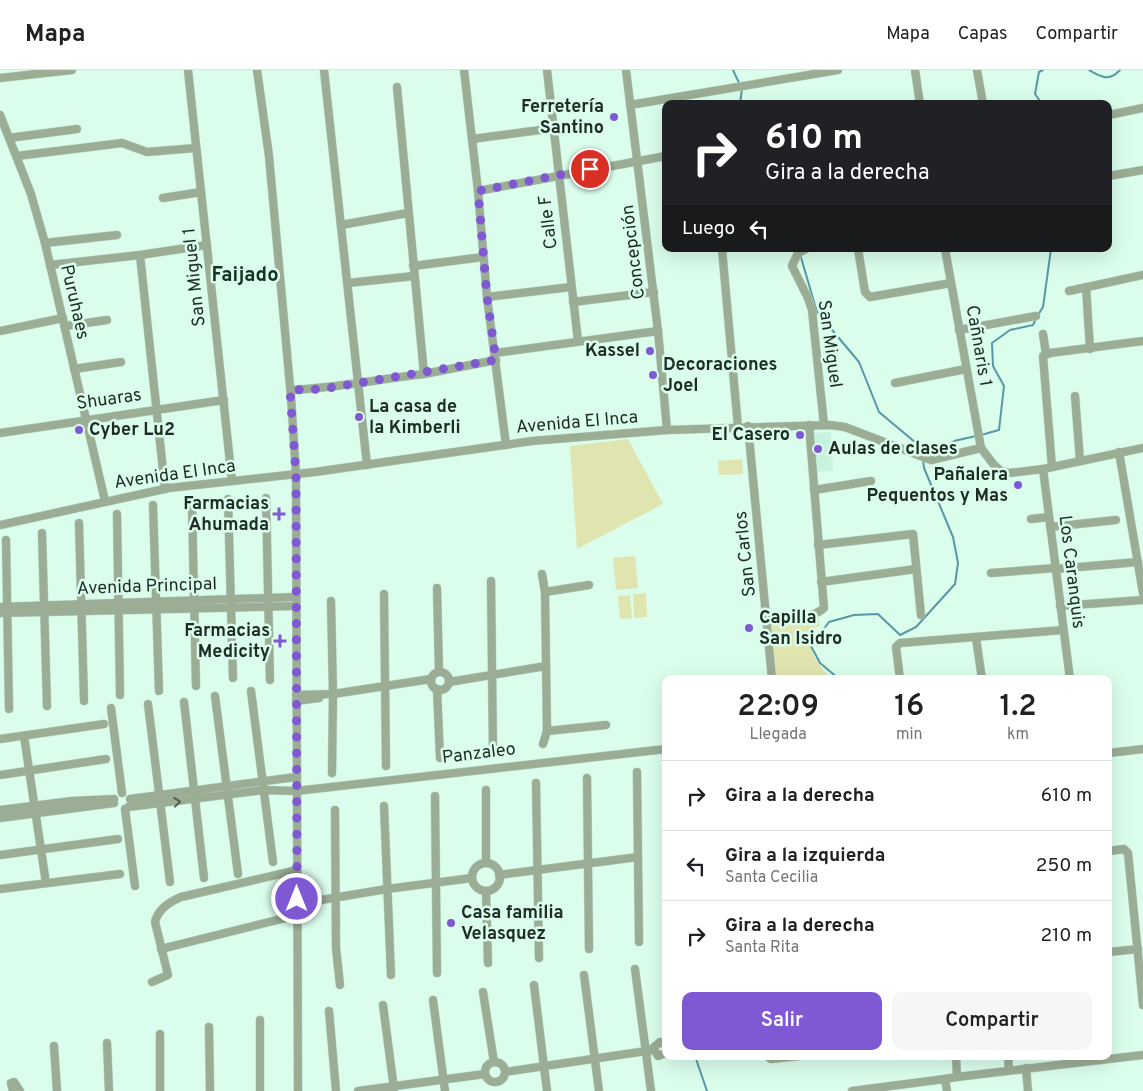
<!DOCTYPE html>
<html lang="es">
<head>
<meta charset="utf-8">
<style>
  :root { --surface:#fff; --page:#f6f6f6; --text:#202124; --muted:#757577; --line:#e0e0e0; --accent:#7e59d3 }
  body { margin:0; font-family:Overpass,sans-serif; background:var(--page); color:var(--text); height:100vh; display:flex; flex-direction:column; font-size:19px; white-space:nowrap }
  * { box-sizing:border-box; margin:0 }
  p { font-size:16px; color:var(--muted) }
  .icon { flex:none; width:28px; height:28px; fill:none; stroke:currentColor; stroke-width:2; stroke-linecap:round; stroke-linejoin:round }
  .map { position:relative; flex:1; overflow:hidden }
  .drawer { position:absolute; left:662px; top:605px; width:450px; height:385px; display:flex; flex-direction:column; background:var(--surface); border-radius:10px; box-shadow:0 5px 20px #0002 }
  .drawer>* { flex:none }
  .hud { position:absolute; left:662px; top:30px; width:450px; height:152px; border-radius:10px; box-shadow:0 5px 20px #0002; background:#202124; color:#fff; overflow:hidden }
  .pin { position:absolute; display:grid; place-items:center; width:42px; height:42px; color:#fff; margin:-21px; border:2px solid #fff; border-radius:50%; box-shadow:0 1px 5px #0007 }
  .me { position:absolute; width:55px; margin:-28px; rotate:0deg; stroke-linejoin:round; filter:drop-shadow(0 0 4px #0008) }
  .turn { display:flex; align-items:center; gap:18px; height:105px; padding:0 20px; font-size:22px }
  .turn .icon { width:65px; height:65px; stroke-width:2.5 }
  .turn b { display:block; font-size:35px; line-height:42px }
  .then { display:flex; align-items:center; height:48px; padding:0 20px; background:#0003; gap:10px; font-size:19px }
  .eta { display:flex; justify-content:space-evenly; align-items:center; height:85px; text-align:center }
  .eta b { font-size:30px; font-weight:600; line-height:35px }
  .primary-button { display:flex; gap:10px; margin-top:auto; padding:10px 20px }
  .primary-button a { flex:1; height:58px; border-radius:10px; background:var(--accent); color:#fff; font-size:20px; font-weight:600; line-height:58px; text-align:center }
  .primary-button a+a { background:var(--page); color:var(--text) }
  ul { padding:0; list-style:none }
  li { display:flex; align-items:center; gap:15px; height:70px; padding:0 20px; border-top:1px solid var(--line) }
  li div { flex:1 }
  li b { display:block; font-size:19px }
  li em { font-style:normal }
  header { display:flex; align-items:center; gap:30px; box-sizing:border-box; height:70px; padding:0 25px; background:var(--surface); border-bottom:1px solid var(--line) }
  header strong { font-size:24px }
  nav { display:flex; gap:28px; margin-inline-start:auto; font-size:18px }
  .map>svg:first-child { display:block }
  .built { fill:#c8f3de }
  .green { fill:#e0e5b0 }
  .lines { fill:none; stroke-linecap:round; stroke-linejoin:round }
  .stream { stroke:#5698a5; stroke-width:2 }
  .minor-casing { stroke:#b8d7c8; stroke-width:9 }
  .minor { stroke:#9bad95; stroke-width:8 }
  .oneway { stroke:#506052 }
  .route { stroke:#7e59d3; stroke-width:9; stroke-dasharray:0 16.2 }
  .poi-dot { fill:#7e59d3; stroke:#dafdec; stroke-width:2 }
  .labels { text-anchor:middle; dominant-baseline:central; stroke-width:5; stroke-linejoin:round; paint-order:stroke }
  .poi-label { font-size:18px; font-weight:bold; fill:#1e2c25; stroke:#dafdec; text-anchor:end }
  .street-label { font-size:18px; fill:#1e2c25; stroke:#dafdec }
  .quarter-label { font-size:20px; font-weight:bold; fill:#143225; stroke:#dafdec }
</style>
</head>
<body>
<header>
<strong>Mapa</strong>
<nav><a>Mapa</a><a>Capas</a><a>Compartir</a></nav>
</header>
<div class="map">
<svg width="1143" height="1021" viewBox="0 0 1143 1021">
  <rect width="100%" height="100%" fill="#dafdec"/>
  <polygon class="built" points="831,362 833,401 815,402 813,363"/>
  <g class="green">
    <polygon points="628,369 663,434 577,479 570,376"/>
    <polygon points="742,389 743,404 719,405 718,391"/>
    <polygon points="635,486 638,518 616,520 613,488"/>
    <polygon points="646,523 647,547 634,548 633,524"/>
    <polygon points="630,525 632,548 620,549 618,526"/>
    <path d="M818 545 820 556 808 561C808 580 818 596 832 609H776L772 554Z"/>
  </g>
  <g class="lines">
    <g class="stream">
      <polyline points="733,0 740,15"/>
      <path d="M1089 0C1101 7 1109 12 1120 0"/>
      <polyline points="740,34 742,19"/>
      <polyline points="1042,34 1035,24 1039,2 1043,0"/>
      <polyline points="800,184 817,242 859,292 879,342 922,378 923,383"/>
      <polyline points="1038,245 1043,237 1051,179"/>
      <polyline points="981,365 999,360 1004,316 993,296 992,273 1010,260 1033,255 1036,249"/>
      <polyline points="928,386 954,371 976,366"/>
      <polyline points="839,609 820,593 811,576 829,552 854,545 878,544 900,565 916,557 955,514 958,493 953,467 924,398 923,390"/>
      <polyline points="695,986 707,1021"/>
    </g>
    <g class="minor-casing">
      <g id="minor">
        <polyline points="188,0 232,411"/>
        <polyline points="257,0 269,86 291,327 296,404 298,1021"/>
        <polyline points="324,0 367,395"/>
        <polyline points="464,0 478,121 487,227 506,375"/>
        <polyline points="547,0 578,271"/>
        <polyline points="626,0 658,261 667,360"/>
        <polyline points="915,0 920,34"/>
        <polyline points="977,0 983,34"/>
        <polyline points="0,8 72,0"/>
        <polyline points="630,35 838,0"/>
        <polyline points="0,45 31,124 45,173 105,431"/>
        <polyline points="1109,45 1143,38"/>
        <polyline points="9,68 77,59"/>
        <polyline points="472,69 555,58"/>
        <polyline points="17,86 122,73 147,82 196,78"/>
        <polyline points="1109,106 1143,100"/>
        <polyline points="478,121 666,86"/>
        <polyline points="163,128 201,122"/>
        <polyline points="341,155 408,143"/>
        <polyline points="45,173 117,165"/>
        <polyline points="722,179 738,357"/>
        <polyline points="806,179 798,183 792,196 808,228 812,240 824,355"/>
        <polyline points="858,179 865,222 870,227 951,213"/>
        <polyline points="945,179 981,378"/>
        <polyline points="140,185 165,419"/>
        <polyline points="50,195 140,185 207,175"/>
        <polyline points="413,196 483,187"/>
        <polyline points="348,213 414,206"/>
        <polyline points="1086,217 1090,279"/>
        <polyline points="1069,221 1143,205"/>
        <polyline points="487,227 571,217"/>
        <polyline points="573,232 654,222"/>
        <polyline points="65,256 107,250"/>
        <polyline points="959,260 1036,246"/>
        <polyline points="0,261 63,248"/>
        <polyline points="1043,264 1046,284"/>
        <polyline points="495,283 658,261"/>
        <polyline points="74,299 121,292"/>
        <polyline points="424,304 496,290"/>
        <polyline points="895,313 966,299"/>
        <path d="M291 320C335 318 380 309 424 304L397 17"/>
        <polyline points="1075,326 1080,391"/>
        <polyline points="748,356 772,609"/>
        <polyline points="0,363 224,330"/>
        <polyline points="1119,382 1143,523"/>
        <polyline points="1052,397 1043,286 1050,283 1143,271"/>
        <polyline points="1043,399 1070,609"/>
        <polyline points="814,420 871,411"/>
        <polyline points="266,428 270,610"/>
        <polyline points="228,429 233,608"/>
        <polyline points="192,434 196,616"/>
        <polyline points="153,435 159,621"/>
        <polyline points="117,444 120,625"/>
        <polyline points="1031,449 1049,447"/>
        <polyline points="79,453 84,631"/>
        <polyline points="0,455 169,418 315,402 532,371 667,360 830,355 845,357 931,390 981,378 994,395 1001,401 1009,403 1043,399 1143,378"/>
        <polyline points="1050,457 1116,450"/>
        <polyline points="42,463 47,636"/>
        <polyline points="6,470 9,639"/>
        <polyline points="818,475 913,464 921,545"/>
        <polyline points="1056,499 1138,492"/>
        <polyline points="991,503 1056,498"/>
        <polyline points="542,504 545,522 547,661 543,674"/>
        <polyline points="491,511 493,683"/>
        <polyline points="821,512 916,499"/>
        <polyline points="437,518 439,602"/>
        <polyline points="545,522 589,515"/>
        <polyline points="384,524 386,696"/>
        <polyline points="331,531 333,624 332,703"/>
        <polyline points="1060,536 1143,530"/>
        <polyline points="0,537 295,527"/>
        <polyline points="0,543 295,536"/>
        <path d="M767 551C784 549 811 550 824 538L809 355"/>
        <polyline points="976,568 982,609"/>
        <circle cx="440" cy="611" r="9"/>
        <polyline points="900,609 896,577 900,573 1063,560"/>
        <polyline points="449,612 546,596"/>
        <polyline points="437,619 440,688"/>
        <polyline points="251,621 273,792"/>
        <polyline points="296,625 333,624 431,609"/>
        <polyline points="215,626 238,804"/>
        <polyline points="296,631 319,628"/>
        <polyline points="184,632 204,808"/>
        <polyline points="148,634 170,812"/>
        <polyline points="111,638 122,723"/>
        <polyline points="547,661 606,655"/>
        <polyline points="24,666 46,813"/>
        <polyline points="0,669 104,654"/>
        <polyline points="1109,683 1143,679"/>
        <polyline points="637,702 639,872"/>
        <polyline points="0,705 106,689"/>
        <polyline points="587,708 589,879"/>
        <polyline points="536,713 539,888"/>
        <polyline points="486,720 486,793"/>
        <polyline points="435,726 437,903"/>
        <polyline points="130,729 296,707"/>
        <polyline points="384,736 391,905"/>
        <polyline points="128,737 264,720 296,721 666,679"/>
        <polyline points="125,739 135,816"/>
        <polyline points="0,740 72,731 114,729"/>
        <polyline points="335,740 336,878 340,915"/>
        <polyline points="0,748 114,733"/>
        <polyline points="1109,781 1124,779 1128,783 1143,935"/>
        <polyline points="0,785 118,769"/>
        <circle cx="486" cy="807" r="14"/>
        <polyline points="499,805 638,787"/>
        <polyline points="0,819 120,804"/>
        <polyline points="486,821 488,893"/>
        <polyline points="297,834 387,819 472,808"/>
        <polyline points="161,879 297,845"/>
        <polyline points="1109,882 1138,879"/>
        <polyline points="635,899 651,1021"/>
        <polyline points="584,905 599,1021"/>
        <path d="M152 912 168 905 155 852C158 839 169 832 181 827L297 800"/>
        <polyline points="534,915 547,1021"/>
        <polyline points="483,922 494,992"/>
        <polyline points="433,930 445,1021"/>
        <polyline points="383,935 394,1019"/>
        <polyline points="329,941 336,1021"/>
        <polyline points="260,950 260,1021"/>
        <polyline points="209,957 210,1021"/>
        <polyline points="107,973 109,1021"/>
        <polyline points="666,975 660,972 653,978 658,986 666,983"/>
        <polyline points="54,976 57,1021"/>
        <polyline points="767,986 771,989 799,986"/>
        <polyline points="1008,986 1009,1000"/>
        <circle cx="495" cy="1002" r="10"/>
        <polyline points="1026,998 1028,1021"/>
        <polyline points="505,1002 653,980"/>
        <polyline points="957,1007 1143,985"/>
        <polyline points="13,1021 11,1013 14,1012 20,1021"/>
        <polyline points="160,1021 160,964"/>
        <polyline points="358,1021 485,1004"/>
        <polyline points="852,1021 945,1009"/>
        <polyline points="947,1021 945,1009 957,1007 956,986"/>
      </g>
    </g>
    <use href="#minor" class="minor"/>
  </g>
  <defs><path id="oneway-chevron" d="M-2-3.5L2.5 0L-2 3.5" fill="none" stroke-width="1.6" stroke-linecap="round" stroke-linejoin="round" transform="scale(1.25)"/></defs>
  <use class="oneway" href="#oneway-chevron" transform="translate(177 732) rotate(-6)"/>
  <g class="lines">
    <polyline class="route" points="297,829 296,404 290,320 323,319 496,290 487,227 478,121 590,99"/>
  </g>
  <g class="poi-dot">
    <circle cx="614" cy="47" r="5"/>
    <circle cx="650" cy="281" r="5"/>
    <circle cx="653" cy="305" r="5"/>
    <circle cx="359" cy="347" r="5"/>
    <circle cx="79" cy="360" r="5"/>
    <circle cx="800" cy="365" r="5"/>
    <circle cx="818" cy="379" r="5"/>
    <circle cx="1018" cy="415" r="5"/>
    <path d="M276.5 436.5h5v5h5v5h-5v5h-5v-5h-5v-5h5z"/>
    <circle cx="749" cy="558" r="5"/>
    <path d="M277.5 563.5h5v5h5v5h-5v5h-5v-5h-5v-5h5z"/>
    <circle cx="451" cy="853" r="5"/>
  </g>
  <g class="labels">
    <g class="poi-label">
      <text x="604" y="37">Ferretería<tspan x="604" dy="21">Santino</tspan></text>
      <text x="640" y="281">Kassel</text>
      <text x="663" y="295" text-anchor="start">Decoraciones<tspan x="663" dy="21">Joel</tspan></text>
      <text x="369" y="337" text-anchor="start">La casa de<tspan x="369" dy="21">la Kimberli</tspan></text>
      <text x="89" y="360" text-anchor="start">Cyber Lu2</text>
      <text x="790" y="365">El Casero</text>
      <text x="828" y="379" text-anchor="start">Aulas de clases</text>
      <text x="1008" y="405">Pañalera<tspan x="1008" dy="21">Pequentos y Mas</tspan></text>
      <text x="269" y="434">Farmacias<tspan x="269" dy="21">Ahumada</tspan></text>
      <text x="759" y="548" text-anchor="start">Capilla<tspan x="759" dy="21">San Isidro</tspan></text>
      <text x="270" y="561">Farmacias<tspan x="270" dy="21">Medicity</tspan></text>
      <text x="461" y="843" text-anchor="start">Casa familia<tspan x="461" dy="21">Velasquez</tspan></text>
    </g>
    <g class="street-label">
      <text transform="translate(549 152) rotate(-97)">Calle F</text>
      <text transform="translate(634 182) rotate(-97)">Concepción</text>
      <text transform="translate(195 207) rotate(-96)">San Miguel 1</text>
      <text transform="translate(74 232) rotate(77)">Puruhaes</text>
      <text transform="translate(829 274) rotate(82)">San Miguel</text>
      <text transform="translate(978 276) rotate(80)">Cañnaris 1</text>
      <text transform="translate(109 330) rotate(-8)">Shuaras</text>
      <text transform="translate(577 353) rotate(-5)">Avenida El Inca</text>
      <text transform="translate(175 405) rotate(-8)">Avenida El Inca</text>
      <text transform="translate(746 484) rotate(-96)">San Carlos</text>
      <text transform="translate(1071 502) rotate(83)">Los Caranquis</text>
      <text transform="translate(147 517) rotate(-2)">Avenida Principal</text>
      <text transform="translate(479 684) rotate(-7)">Panzaleo</text>
    </g>
    <g class="quarter-label">
      <text x="245" y="206">Faijado</text>
    </g>
  </g>
</svg>
<div class="pin" style="left:590px;top:99px;background:#d93025"><svg class="icon" aria-label="arrive" viewBox="0 0 24 24"><path d="M6 21V4h12l-3 4 3 4H6"/></svg></div>
<svg class="me" style="left:297px;top:829px" viewBox="-20 -20 40 40"><circle r="17" fill="#7e59d3" stroke="#fff" stroke-width="3"/><path d="M0-11L8 9 0 5-8 9z" fill="#fff"/></svg>
<div class="hud">
<div class="turn"><svg class="icon" aria-label="right" viewBox="0 0 24 24"><path d="M7 20v-9h11M14 6l5 5-5 5"/></svg><div><b>610 m</b>Gira a la derecha</div></div>
<div class="then">Luego<svg class="icon" aria-label="left" viewBox="0 0 24 24"><path d="M17 20v-9H6M10 6l-5 5 5 5"/></svg></div>
</div>
<section class="drawer">
<div class="eta">
<div><b>22:09</b><p>Llegada</p></div>
<div><b>16</b><p>min</p></div>
<div><b>1.2</b><p>km</p></div>
</div>
<ul>
<li><svg class="icon" aria-label="right" viewBox="0 0 24 24"><path d="M7 20v-9h11M14 6l5 5-5 5"/></svg><div><b>Gira a la derecha</b></div><em>610 m</em></li>
<li><svg class="icon" aria-label="left" viewBox="0 0 24 24"><path d="M17 20v-9H6M10 6l-5 5 5 5"/></svg><div><b>Gira a la izquierda</b><p>Santa Cecilia</p></div><em>250 m</em></li>
<li><svg class="icon" aria-label="right" viewBox="0 0 24 24"><path d="M7 20v-9h11M14 6l5 5-5 5"/></svg><div><b>Gira a la derecha</b><p>Santa Rita</p></div><em>210 m</em></li>
</ul>
<div class="primary-button"><a>Salir</a><a>Compartir</a></div>
</section>
</div>
</body>
</html>
